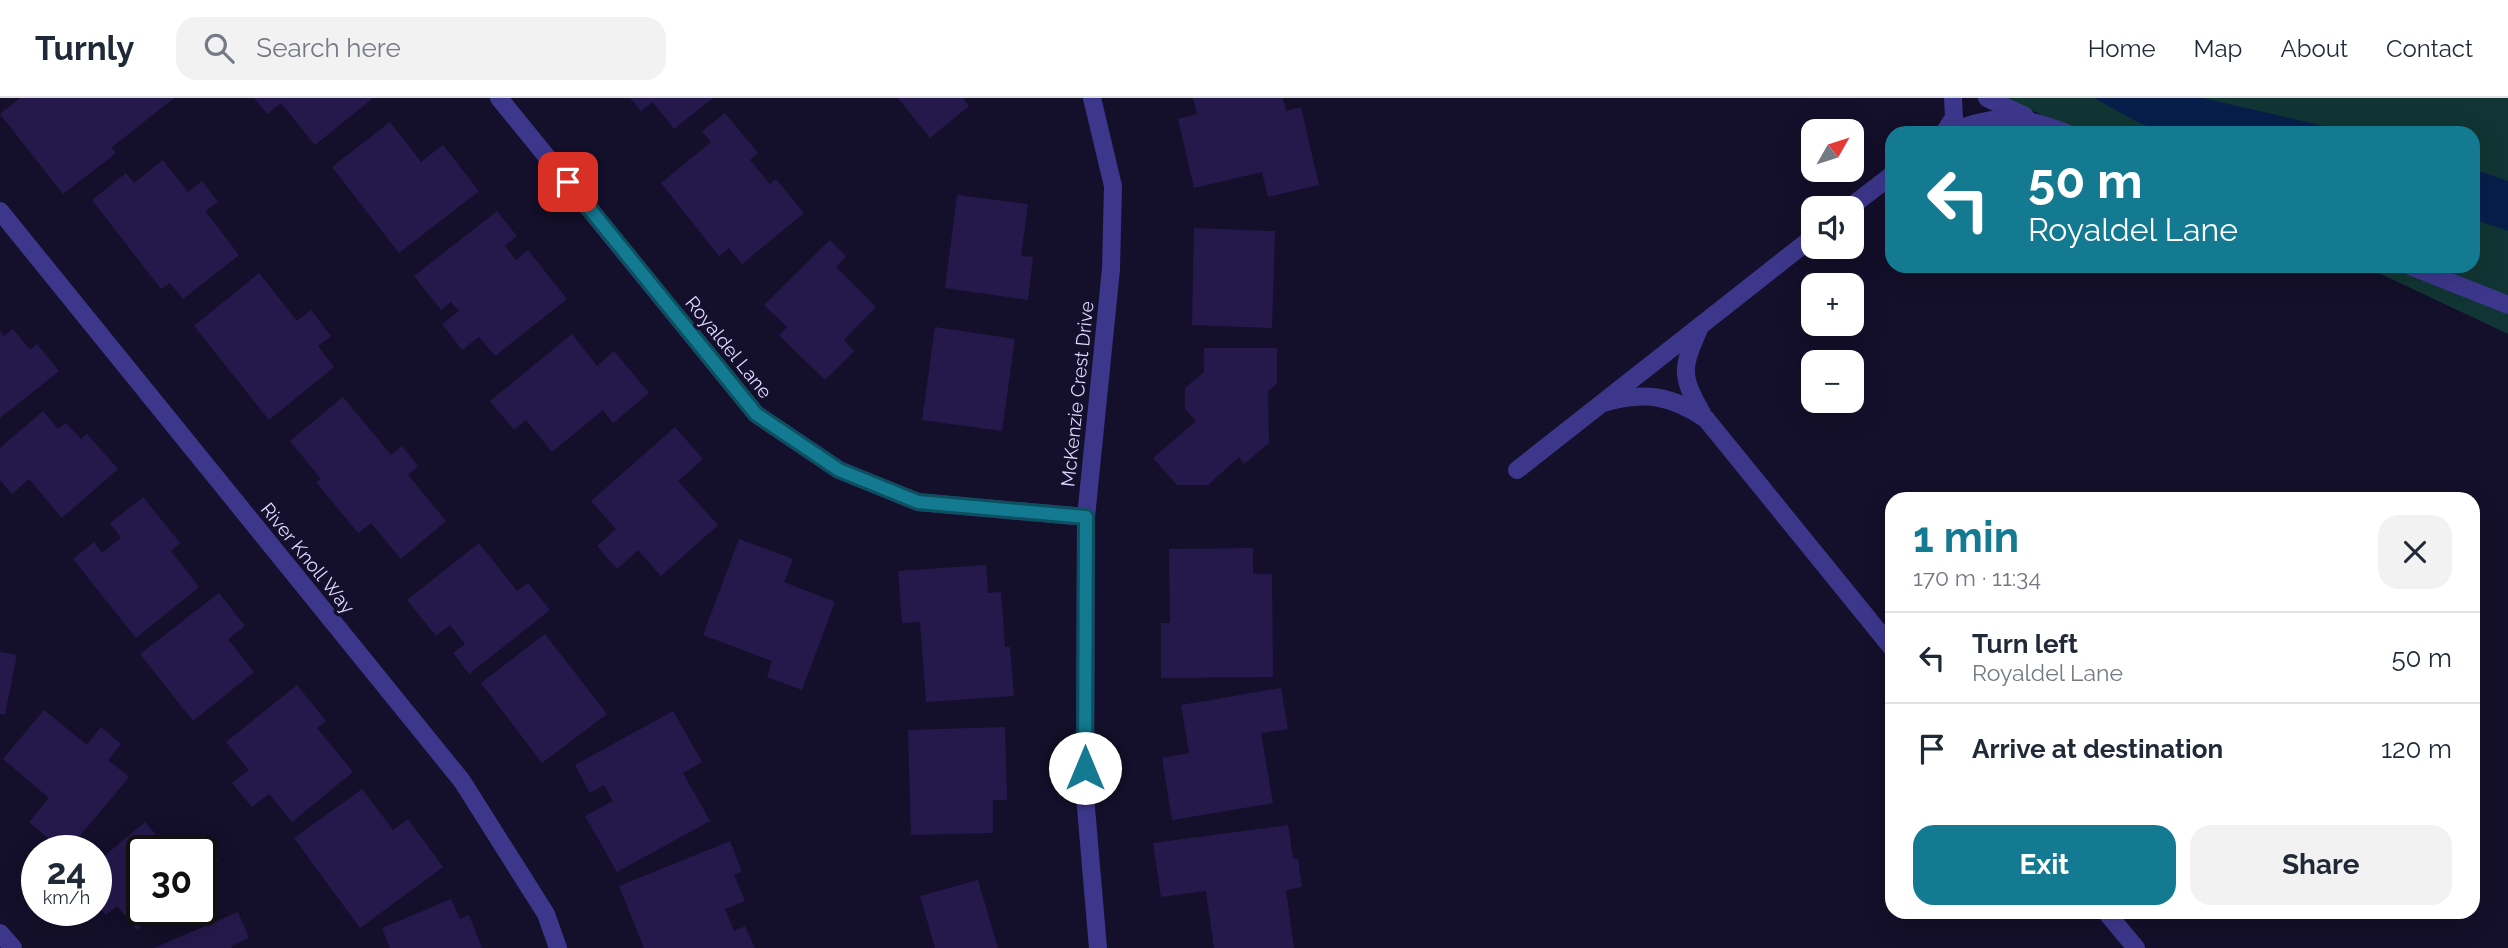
<!DOCTYPE html>
<html lang="en">
<head>
<meta charset="utf-8">
<style>
  :root { --surface:#fff; --page:#f2f2f3; --text:#1f2937; --muted:#747a83; --line:#e0e1e3; --accent:#137a91 }
  body { margin:0; font-family:Raleway,sans-serif; background:var(--page); color:var(--text); height:100vh; display:flex; flex-direction:column; font-size:26px; white-space:nowrap }
  * { box-sizing:border-box; margin:0 }
  p { font-size:23px; color:var(--muted) }
  .icon { flex:none; width:38px; height:38px; fill:none; stroke:currentColor; stroke-width:2; stroke-linecap:round; stroke-linejoin:round }
  .map { position:relative; flex:1; overflow:hidden }
  .drawer { position:absolute; left:1885px; top:394px; width:595px; height:427px; display:flex; flex-direction:column; background:var(--surface); border-radius:21px; box-shadow:0 7px 28px #0002 }
  .drawer>* { flex:none }
  .guide { position:absolute; left:1885px; top:28px; width:595px; height:147px; border-radius:21px; box-shadow:0 7px 28px #0002; background:#137a91; color:#fff; overflow:hidden }
  .needle { width:46px; rotate:51deg }
  .buttons { position:absolute; left:1801px; top:21px; display:grid; gap:14px }
  .buttons a { display:grid; place-items:center; width:63px; height:63px; border-radius:14px; background:var(--surface); box-shadow:0 7px 28px #0002; font-size:35px }
  .speed { position:absolute; left:21px; top:737px; display:flex; gap:14px; font-size:35px; font-weight:700; text-align:center }
  .speed>* { display:grid; place-content:center; width:91px; height:91px; border-radius:50%; background:var(--surface); box-shadow:0 7px 28px #0002; line-height:1 }
  .speed small { font-size:18px; font-weight:400 }
  .speed .limit { border:4px solid #111; border-radius:10px; background:#fff; color:#111 }
  .pin { position:absolute; display:grid; place-items:center; width:60px; height:60px; color:#fff; margin:-30px; border-radius:14px; box-shadow:0 4px 10px #0006 }
  .me { position:absolute; width:77px; margin:-38px; rotate:0deg; stroke-linejoin:round; filter:drop-shadow(0 0 5px #0008) }
  .turn { display:flex; align-items:center; gap:24px; height:147px; padding:0 28px; font-size:32px }
  .turn .icon { width:91px; height:91px; stroke-width:2.5 }
  .turn b { display:block; font-size:49px; line-height:60px }
  .round { display:grid; place-items:center; flex:none; width:74px; height:74px; border-radius:21px; background:var(--page) }
  .overview { display:flex; align-items:center; justify-content:space-between; height:119px; padding:0 28px }
  h1 { font-size:42px; font-weight:700; line-height:52px; color:var(--accent) }
  .primary-button { display:flex; gap:14px; margin-top:auto; padding:14px 28px }
  .primary-button a { flex:1; height:80px; border-radius:21px; background:var(--accent); color:#fff; font-size:28px; font-weight:700; line-height:80px; text-align:center }
  .primary-button a+a { background:var(--page); color:var(--text) }
  ul { padding:0; list-style:none }
  li { display:flex; align-items:center; gap:21px; height:91px; padding:0 28px; border-top:2px solid var(--line) }
  li div { flex:1 }
  li b { display:block; font-size:26px }
  li em { font-style:normal }
  header { display:flex; align-items:center; gap:42px; box-sizing:border-box; height:98px; padding:0 35px; background:var(--surface); border-bottom:2px solid var(--line) }
  header strong { font-size:33px }
  nav { display:flex; gap:38px; margin-inline-start:auto; font-size:24px }
  .search { width:490px; height:63px; background:var(--page); display:flex; align-items:center; gap:18px; box-sizing:border-box; padding:0 24px; border-radius:21px; color:var(--muted); font-size:26px }
  .map>svg:first-child { display:block }
  .park { fill:#113534 }
  .water { fill:#071e4b }
  .building { fill:#25194c }
  .lines { fill:none; stroke-linecap:round; stroke-linejoin:round }
  .service { stroke:#3d378c; stroke-width:18 }
  .minor { stroke:#3d378c; stroke-width:18 }
  .route-casing { stroke:#0c4f5e; stroke-width:18 }
  .route { stroke:#137a91; stroke-width:12 }
  .labels { text-anchor:middle; dominant-baseline:central; stroke-width:7; stroke-linejoin:round; paint-order:stroke }
  .street-label { font-size:19px; fill:#ddd8ff; stroke:#140f2a }
</style>
</head>
<body>
<header>
<strong>Turnly</strong>
<div class="search"><svg class="icon" aria-label="search" viewBox="0 0 24 24"><circle cx="10" cy="10" r="6"/><path d="M15 15l6 6"/></svg>Search here</div>
<nav><a>Home</a><a>Map</a><a>About</a><a>Contact</a></nav>
</header>
<div class="map">
<svg width="2508" height="850" viewBox="0 0 2508 850">
  <rect width="100%" height="100%" fill="#140f2a"/>
  <polygon class="park" points="2006,0 2508,0 2508,236 2364,168 2473,168 2473,35 2080,35"/>
  <g class="water">
    <polygon points="2094,0 2203,0 2354,35 2176,35 2141,26"/>
    <polygon points="2473,71 2508,83 2508,133 2473,121"/>
  </g>
  <g class="building">
    <polygon points="20,0 174,0 111,50 116,55 63,96 0,16"/>
    <polygon points="254,0 373,0 315,47 281,5 267,16"/>
    <polygon points="630,0 713,0 674,31 653,4 641,13"/>
    <polygon points="898,0 966,0 964,2 969,8 930,40"/>
    <polygon points="1193,0 1283,0 1286,13 1301,9 1319,87 1268,99 1262,74 1194,90 1178,21 1197,16"/>
    <polygon points="725,15 758,55 750,62 770,86 776,81 804,115 742,166 729,150 719,158 661,85 711,44 702,33"/>
    <polygon points="390,24 421,64 443,47 479,93 399,155 332,69"/>
    <polygon points="163,62 188,94 202,83 218,104 205,113 239,157 183,201 170,185 161,191 92,102 126,75 134,85"/>
    <polygon points="957,97 1028,106 1021,158 1033,159 1028,202 945,190"/>
    <polygon points="497,113 517,138 505,148 516,162 528,152 567,201 495,258 479,239 462,252 442,226 459,213 451,204 441,212 414,178"/>
    <polygon points="1194,130 1275,133 1272,230 1192,227"/>
    <polygon points="830,142 846,158 836,169 876,209 844,242 854,253 825,282 779,237 787,229 764,207"/>
    <polygon points="259,175 297,223 311,212 331,238 318,248 334,269 269,322 194,228"/>
    <polygon points="935,229 1015,241 1002,333 922,322"/>
    <polygon points="13,231 30,252 37,246 59,273 0,320 0,233 4,238"/>
    <polygon points="572,236 597,268 614,253 649,295 613,325 603,312 552,354 526,322 514,332 490,303"/>
    <polygon points="1204,250 1277,250 1277,285 1268,293 1269,345 1244,366 1239,359 1208,387 1177,387 1153,360 1196,323 1185,311 1185,290 1204,274"/>
    <polygon points="343,299 391,357 402,348 418,368 408,377 446,423 401,461 371,425 358,435 316,384 321,381 290,343"/>
    <polygon points="43,313 58,331 66,325 81,341 87,336 118,371 62,420 29,381 12,396 0,382 0,350"/>
    <polygon points="675,329 703,361 678,383 718,427 661,478 638,452 617,471 597,448 616,431 591,403"/>
    <polygon points="143,399 180,445 171,453 199,489 136,540 73,461 94,444 102,455 121,440 110,425"/>
    <polygon points="739,441 793,461 784,484 835,504 802,592 767,579 772,563 703,537"/>
    <polygon points="479,445 517,493 528,485 550,512 469,576 453,555 465,546 450,527 436,538 407,502"/>
    <polygon points="1253,450 1253,476 1272,476 1273,579 1161,580 1161,525 1170,525 1169,451"/>
    <polygon points="986,467 988,495 1001,494 1005,549 1010,549 1014,598 926,604 920,524 902,525 898,473"/>
    <polygon points="219,495 245,528 228,541 254,574 193,623 140,556"/>
    <polygon points="545,536 607,616 542,665 481,585"/>
    <polygon points="0,554 17,557 5,616 0,616"/>
    <polygon points="297,587 326,623 317,630 353,674 292,724 269,696 252,709 232,685 249,672 226,644"/>
    <polygon points="1281,590 1288,631 1261,635 1273,705 1172,722 1162,660 1189,655 1181,607"/>
    <polygon points="44,612 87,647 101,629 121,646 108,662 129,679 68,752 62,752 29,724 49,700 3,661"/>
    <polygon points="673,613 702,664 683,675 710,723 617,774 585,718 613,703 604,687 590,695 575,667"/>
    <polygon points="1005,629 1007,702 993,702 993,735 911,737 908,632"/>
    <polygon points="362,691 393,732 408,721 443,769 360,830 294,740"/>
    <polygon points="145,724 169,752 142,752 142,812 161,812 137,832 117,808 106,817 96,806 96,765"/>
    <polygon points="1288,727 1293,761 1298,761 1302,789 1286,792 1294,850 1214,850 1206,793 1161,799 1153,745"/>
    <polygon points="730,743 742,773 734,777 745,803 725,811 734,833 745,828 755,850 644,850 619,788"/>
    <polygon points="202,744 219,763 201,778 201,752 192,752"/>
    <polygon points="978,782 998,850 935,850 920,798"/>
    <polygon points="451,801 460,821 469,817 482,850 390,850 382,830"/>
    <polygon points="238,814 249,840 231,848 232,850 154,850"/>
  </g>
  <g class="lines">
    <g class="service">
      <polyline points="1987,0 2025,18"/>
      <polyline points="1944,35 1954,19 1953,0"/>
      <path d="M1946 35C1998 17 2014 15 2066 35"/>
      <polyline points="1849,110 1892,77"/>
      <polyline points="2410,168 2508,207"/>
      <path d="M1699 231C1682 270 1680 277 1702 315"/>
      <path d="M1603 305C1644 293 1671 297 1706 321L1892 550"/>
      <polyline points="1517,372 1813,139"/>
      <polyline points="2106,814 2136,850"/>
    </g>
    <g class="minor">
      <polyline points="499,0 756,316 839,372 918,404 1086,419"/>
      <polyline points="1092,0 1113,88 1111,171 1086,419 1085,698 1098,850"/>
      <polyline points="0,113 462,683 546,816 558,850"/>
      <polyline points="0,835 13,850"/>
    </g>
  </g>
  <g class="lines">
    <g class="route-casing">
      <polyline id="route" points="568,84 756,316 839,372 918,404 1086,419 1085,670"/>
    </g>
    <use href="#route" class="route"/>
  </g>
  <g class="labels">
    <g class="street-label">
      <text transform="translate(729 249) rotate(51)">Royaldel Lane</text>
      <text transform="translate(1077 296) rotate(-84)">McKenzie Crest Drive</text>
      <text transform="translate(308 460) rotate(51)">River Knoll Way</text>
    </g>
  </g>
</svg>
<div class="buttons">
<a><svg class="needle" viewBox="-14 -14 28 28"><path d="M0-13l5 13h-10z" fill="#e53935"/><path d="M0 13l5-13h-10z" fill="#747a83"/></svg></a>
<a><svg class="icon" aria-label="sound" viewBox="0 0 24 24"><path d="M4 9h4l5-4v14l-5-4H4zM17 9q2 3 0 6"/></svg></a>
<a>+</a>
<a>−</a>
</div>
<div class="speed"><div>24<small>km/h</small></div><div class="limit">30</div></div>
<div class="pin" style="left:568px;top:84px;background:#d93025"><svg class="icon" aria-label="arrive" viewBox="0 0 24 24"><path d="M6 21V4h12l-3 4 3 4H6"/></svg></div>
<svg class="me" style="left:1085px;top:670px" viewBox="-20 -20 40 40"><circle r="19" fill="#fff"/><path d="M0-13L10 11 0 6-10 11z" fill="#137a91"/></svg>
<div class="guide">
<div class="turn"><svg class="icon" aria-label="left" viewBox="0 0 24 24"><path d="M17 20v-9H6M10 6l-5 5 5 5"/></svg><div><b>50 m</b>Royaldel Lane</div></div>
</div>
<section class="drawer">
<div class="overview"><div><h1>1 min</h1><p>170 m · 11:34</p></div><a class="round"><svg class="icon" aria-label="close" viewBox="0 0 24 24"><path d="M6 6l12 12M18 6L6 18"/></svg></a></div>
<ul>
<li><svg class="icon" aria-label="left" viewBox="0 0 24 24"><path d="M17 20v-9H6M10 6l-5 5 5 5"/></svg><div><b>Turn left</b><p>Royaldel Lane</p></div><em>50 m</em></li>
<li><svg class="icon" aria-label="arrive" viewBox="0 0 24 24"><path d="M6 21V4h12l-3 4 3 4H6"/></svg><div><b>Arrive at destination</b></div><em>120 m</em></li>
</ul>
<div class="primary-button"><a>Exit</a><a>Share</a></div>
</section>
</div>
</body>
</html>
